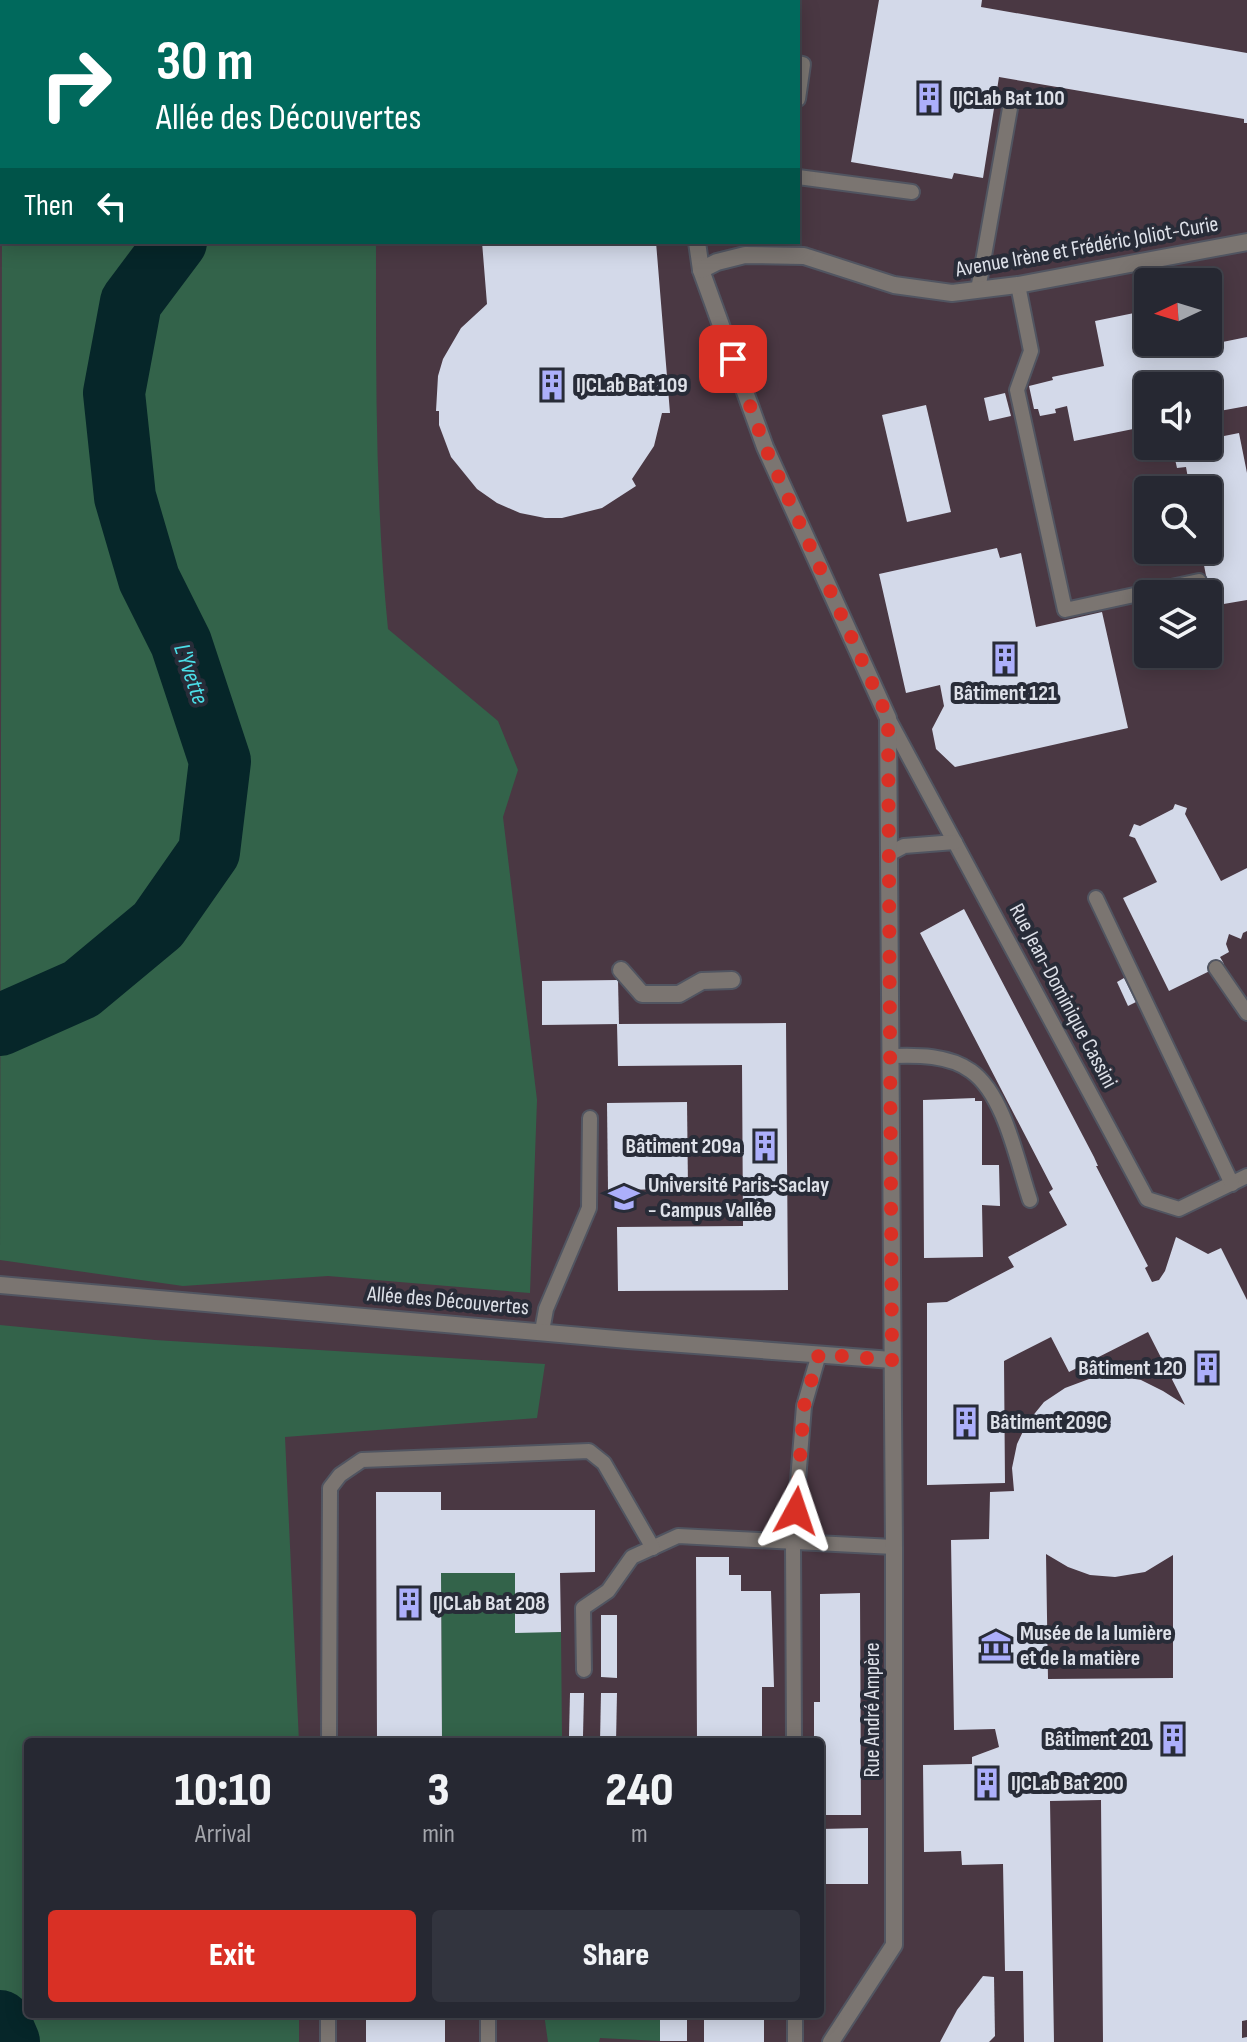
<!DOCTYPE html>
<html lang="en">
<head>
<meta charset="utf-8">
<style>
  :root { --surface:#262832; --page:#32343e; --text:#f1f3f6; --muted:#a4a6ac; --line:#42444d; --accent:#d93025 }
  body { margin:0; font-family:"Sofia Sans Condensed",sans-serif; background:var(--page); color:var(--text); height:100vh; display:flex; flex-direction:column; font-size:30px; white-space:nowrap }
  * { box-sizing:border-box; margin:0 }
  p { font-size:26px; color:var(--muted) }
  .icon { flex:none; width:44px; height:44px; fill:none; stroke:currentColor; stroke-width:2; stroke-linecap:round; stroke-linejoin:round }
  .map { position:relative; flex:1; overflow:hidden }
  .panel { position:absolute; left:24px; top:1738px; width:800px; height:280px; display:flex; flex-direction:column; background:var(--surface); border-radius:8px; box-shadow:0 4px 20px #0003,0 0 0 2px var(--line) }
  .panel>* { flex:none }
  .banner { position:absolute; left:0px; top:0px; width:800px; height:244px; box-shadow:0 4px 20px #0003,0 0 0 2px var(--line); background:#00695c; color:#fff; overflow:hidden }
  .needle { width:52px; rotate:266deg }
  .controls { position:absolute; left:1134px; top:268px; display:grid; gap:16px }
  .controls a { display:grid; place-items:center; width:88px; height:88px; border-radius:8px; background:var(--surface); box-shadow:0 4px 20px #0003,0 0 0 2px var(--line); font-size:40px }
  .pin { position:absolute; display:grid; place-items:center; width:68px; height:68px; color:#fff; margin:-34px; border-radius:16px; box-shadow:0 4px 12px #0006 }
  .me { position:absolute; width:88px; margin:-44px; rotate:5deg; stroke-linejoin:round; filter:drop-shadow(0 0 6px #0008) }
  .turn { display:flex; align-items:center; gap:28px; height:168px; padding:0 24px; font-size:36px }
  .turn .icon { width:104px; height:104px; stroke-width:2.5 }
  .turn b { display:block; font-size:56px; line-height:68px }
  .then { display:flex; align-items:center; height:76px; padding:0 24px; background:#0003; gap:16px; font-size:30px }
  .eta { display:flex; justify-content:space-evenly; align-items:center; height:136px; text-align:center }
  .eta b { font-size:48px; font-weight:800; line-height:56px }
  .primary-button { display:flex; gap:16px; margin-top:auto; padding:16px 24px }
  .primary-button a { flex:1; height:92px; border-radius:8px; background:var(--accent); color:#fff; font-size:32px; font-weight:800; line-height:92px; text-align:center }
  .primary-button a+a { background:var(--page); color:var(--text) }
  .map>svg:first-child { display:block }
  .education { fill:#4a3843; fill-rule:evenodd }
  .green { fill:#33634a }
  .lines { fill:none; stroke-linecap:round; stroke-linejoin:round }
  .river { stroke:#062629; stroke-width:62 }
  .building { fill:#d3d9e9; fill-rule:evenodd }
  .service-casing { stroke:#515561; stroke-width:18 }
  .minor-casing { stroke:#515561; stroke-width:20 }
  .service { stroke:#7b7571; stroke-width:14 }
  .minor { stroke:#7b7571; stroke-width:16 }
  .route { stroke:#d93025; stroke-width:14; stroke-dasharray:0 25.2 }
  .labels { text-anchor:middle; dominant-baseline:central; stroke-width:8; stroke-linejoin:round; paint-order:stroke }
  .poi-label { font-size:22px; font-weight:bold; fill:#dee1e9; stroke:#282c38; text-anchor:start }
  .street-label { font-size:22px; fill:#dee1e9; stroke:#282c38 }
  .water-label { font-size:24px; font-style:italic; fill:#4bdee8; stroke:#282c38 }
</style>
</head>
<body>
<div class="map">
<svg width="1247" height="2042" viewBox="0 0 1247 2042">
  <rect width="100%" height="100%" fill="#323643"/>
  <path class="education" d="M0 0H1247V2042H0ZM2 2H798V242H2ZM1148 282H1208V342H1148ZM1148 386H1208V446H1148ZM1148 490H1208V550H1148ZM1148 594H1208V654H1148ZM28 1742H820V2014H28Z"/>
  <g class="green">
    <path d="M2 217V242H376C376 371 375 500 388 629L498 721 518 770 503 817 537 1100 530 1293 328 1276 183 1286 0 1260Z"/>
    <polygon points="0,1325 155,1340 545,1364 537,1418 285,1437 299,1742 28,1742 28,2014 299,2014 299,2042 0,2042"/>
    <polygon points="441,1573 515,1573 515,1632 561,1632 562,1737 583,1736 600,1742 442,1742"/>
    <polygon points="544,2014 687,2014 687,2017 660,2041 600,2038 599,2042 548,2042"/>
  </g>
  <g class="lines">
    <g class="river">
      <polyline points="299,2 300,0"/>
      <polyline points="0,1025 81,989 158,925 209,852 220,761 181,643 149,579 125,497 114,393 131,302 176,242"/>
      <polyline points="0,2021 9,2042"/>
    </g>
  </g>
  <g class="building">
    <polygon points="879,0 982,0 981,7 1247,53 1247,123 1244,123 1244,119 999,77 983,178 954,173 952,179 851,162"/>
    <polygon points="482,242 656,242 670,413 662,413 654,446 632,479 636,486 602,508 562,518 545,518 520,513 497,503 477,489 451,457 439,425 439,411 436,411 438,376 443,359 461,328 487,304"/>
    <polygon points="1139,312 1149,357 1247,337 1247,406 1214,412 1219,437 1239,433 1247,473 1247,600 1212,606 1201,550 1208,550 1208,490 1190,490 1186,467 1177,468 1172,446 1208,446 1208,439 1213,438 1208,416 1208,386 1148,386 1148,426 1074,441 1067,406 1055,409 1056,413 1040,416 1038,409 1034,409 1029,386 1053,380 1052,377 1104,366 1095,321"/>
    <polygon points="1005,393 1011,416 989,421 984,398"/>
    <polygon points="926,405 951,512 907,522 882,415"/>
    <polygon points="997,548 1000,558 1021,553 1036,627 1102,612 1128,728 955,767 936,749 932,729 944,706 940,685 906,693 879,574"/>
    <polygon points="1175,804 1187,808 1185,814 1221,881 1247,868 1247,931 1243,933 1241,939 1229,934 1226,944 1229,952 1220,957 1224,964 1169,991 1123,898 1157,882 1135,838 1129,836 1134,824 1140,826 1173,809"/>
    <path d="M964 909 1094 1157 1098 1166H1096L1148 1266 1145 1268 1152 1282 1159 1280 1165 1271 1176 1237 1208 1254 1221 1248 1247 1300V2020L1242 2021V2038L1247 2037V2042H1103L1101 1800 1050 1801 1054 2042H1024L1023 1971H1005L1003 1864 962 1865 961 1851 924 1852 923 1765 972 1764V1757L999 1747 995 1729 954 1730 951 1540 989 1539 990 1492 1014 1491 1012 1468 1017 1444 1027 1423 1044 1402 1065 1388 1089 1379 1117 1376 1141 1380 1163 1391 1185 1405 1148 1332 1069 1372 1051 1337 1004 1361 1005 1483 927 1485V1303L947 1302 1014 1267 1008 1257 1067 1225 1049 1192 1053 1189 920 933ZM1046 1554 1068 1567 1090 1575 1115 1577 1145 1572 1173 1555V1678L1048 1679Z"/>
    <polygon points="1124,978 1136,1002 1128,1006 1117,982"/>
    <polygon points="618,980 619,1024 542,1025 542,981"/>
    <polygon points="786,1023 788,1290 618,1291 617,1227 743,1226 742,1065 618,1066 617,1024"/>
    <polygon points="975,1098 975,1101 982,1101 982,1165 999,1165 1000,1206 982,1205 983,1257 924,1258 923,1100"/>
    <polygon points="687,1102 688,1189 608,1190 607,1103"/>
    <polygon points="376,1492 441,1492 441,1510 595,1510 595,1572 560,1573 561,1632 515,1633 515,1573 441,1573 442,1742 377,1742"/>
    <polygon points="696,1557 729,1557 729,1575 741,1575 741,1591 771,1591 774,1687 762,1687 762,1742 697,1742"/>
    <polygon points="860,1593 861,1815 820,1815 820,1742 814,1742 814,1702 820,1702 820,1594"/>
    <polygon points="601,1615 617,1615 617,1678 601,1677"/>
    <polygon points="570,1693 584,1693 583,1736 569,1736"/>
    <polygon points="601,1693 617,1693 616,1742 600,1742"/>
    <polygon points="868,1828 868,1884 820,1884 820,1829"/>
    <polygon points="983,1976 994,1977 995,2036 989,2042 940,2042 957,2010"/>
    <rect x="366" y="2014" width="79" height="28"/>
    <rect x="704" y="2014" width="60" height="28"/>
    <rect x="660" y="2017" width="27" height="24"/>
  </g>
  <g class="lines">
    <g class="service-casing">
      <g id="service">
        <polyline points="562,0 563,2"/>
        <polyline points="798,63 803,64 798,99"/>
        <polyline points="798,177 912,192"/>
        <polyline points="1018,285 1031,351 1017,390 1065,610 1199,581"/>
        <polyline points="978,290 1012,97"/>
        <polyline points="888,718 1147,1199 1179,1209 1247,1176"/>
        <polyline points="889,854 904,846 955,842"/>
        <polyline points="1096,898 1232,1184"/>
        <polyline points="1216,968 1247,1013"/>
        <path d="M892 1056C917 1055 949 1055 971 1071 1005 1095 1017 1162 1030 1200"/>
        <polyline points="542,1331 546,1309 589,1208 590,1118"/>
        <polyline points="584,1670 583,1608 608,1591 632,1557 678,1536 894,1547"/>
        <polyline points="329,1742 330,1488 340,1475 362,1460 589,1451 604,1463 653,1548"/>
        <polyline points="794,1742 793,1543 804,1406 819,1354"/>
        <polyline points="488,2014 488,2042"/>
        <polyline points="795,2014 795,2042"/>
        <polyline points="328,2042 328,2014"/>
      </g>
    </g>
    <g class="minor-casing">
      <g id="minor">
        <polyline points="661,0 661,2"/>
        <polyline points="697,242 701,270 765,447 888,718 894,1547 894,1945 831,2042"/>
        <polyline points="701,270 717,262 745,255 804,256 894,285 952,293 1018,285 1247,242"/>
        <polyline points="621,970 642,994 679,994 702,981 732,980"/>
        <polyline points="0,1285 628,1340 892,1360"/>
      </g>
    </g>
    <use href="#service" class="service"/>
    <use href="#minor" class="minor"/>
  </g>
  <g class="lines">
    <polyline class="route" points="733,359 765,447 888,718 892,1360 819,1354 804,1406 796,1511"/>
  </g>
  <defs>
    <g id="building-bare" transform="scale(2.4)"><path d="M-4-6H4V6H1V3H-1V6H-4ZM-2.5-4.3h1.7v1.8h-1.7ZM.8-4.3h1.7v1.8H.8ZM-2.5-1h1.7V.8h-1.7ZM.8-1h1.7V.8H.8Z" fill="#acaffb" stroke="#282c38" stroke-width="2.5" paint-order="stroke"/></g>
    <g id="university-bare" transform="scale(2.4)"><path d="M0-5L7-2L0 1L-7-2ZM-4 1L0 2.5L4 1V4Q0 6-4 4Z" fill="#acaffb" stroke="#282c38" stroke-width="2.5" paint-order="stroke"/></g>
    <g id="museum-bare" transform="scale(2.4)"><path d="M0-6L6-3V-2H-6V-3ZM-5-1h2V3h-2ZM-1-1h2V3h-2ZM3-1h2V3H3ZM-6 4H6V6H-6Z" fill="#acaffb" stroke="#282c38" stroke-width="2.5" paint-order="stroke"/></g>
  </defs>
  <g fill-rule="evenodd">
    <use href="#building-bare" x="929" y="98"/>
    <use href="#building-bare" x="552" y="385"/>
    <use href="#building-bare" x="1005" y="659"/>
    <use href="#building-bare" x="765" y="1146"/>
    <use href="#university-bare" x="624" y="1198"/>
    <use href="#building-bare" x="1207" y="1368"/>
    <use href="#building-bare" x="966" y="1422"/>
    <use href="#building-bare" x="409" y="1603"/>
    <use href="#museum-bare" x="996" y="1646"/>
    <use href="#building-bare" x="1173" y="1739"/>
    <use href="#building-bare" x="987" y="1783"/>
  </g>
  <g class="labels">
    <g class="poi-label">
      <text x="953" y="98">IJCLab Bat 100</text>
      <text x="576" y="385">IJCLab Bat 109</text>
      <text x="1005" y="693" text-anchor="middle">Bâtiment 121</text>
      <text x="741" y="1146" text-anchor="end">Bâtiment 209a</text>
      <text x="648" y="1185">Université Paris-Saclay<tspan x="648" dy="25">- Campus Vallée</tspan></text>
      <text x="1183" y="1368" text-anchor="end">Bâtiment 120</text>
      <text x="990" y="1422">Bâtiment 209C</text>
      <text x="433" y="1603">IJCLab Bat 208</text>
      <text x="1020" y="1633">Musée de la lumière<tspan x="1020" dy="25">et de la matière</tspan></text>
      <text x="1149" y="1739" text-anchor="end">Bâtiment 201</text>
      <text x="1011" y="1783">IJCLab Bat 200</text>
    </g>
    <g class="street-label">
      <text transform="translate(1087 247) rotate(-10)">Avenue Irène et Frédéric Joliot-Curie</text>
      <text transform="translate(1063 996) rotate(62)">Rue Jean-Dominique Cassini</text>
      <text transform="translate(448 1301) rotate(5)">Allée des Découvertes</text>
      <text transform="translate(872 1710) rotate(-90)">Rue André Ampère</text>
    </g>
    <g class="water-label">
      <text transform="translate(191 674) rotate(71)">L'Yvette</text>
    </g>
  </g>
</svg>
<div class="controls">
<a><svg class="needle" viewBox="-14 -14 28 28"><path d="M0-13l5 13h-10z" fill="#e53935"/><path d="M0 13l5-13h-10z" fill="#a4a6ac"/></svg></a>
<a><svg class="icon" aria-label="sound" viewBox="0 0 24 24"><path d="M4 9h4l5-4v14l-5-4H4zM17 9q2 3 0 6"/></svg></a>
<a><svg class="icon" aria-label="search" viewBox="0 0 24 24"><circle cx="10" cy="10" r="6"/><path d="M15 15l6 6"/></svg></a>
<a><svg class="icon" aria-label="layers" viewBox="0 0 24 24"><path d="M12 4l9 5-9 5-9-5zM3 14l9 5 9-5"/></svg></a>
</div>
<div class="pin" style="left:733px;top:359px;background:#d93025"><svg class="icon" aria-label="arrive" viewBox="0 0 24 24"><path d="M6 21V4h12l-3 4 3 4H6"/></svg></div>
<svg class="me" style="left:796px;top:1511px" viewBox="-20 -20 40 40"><path d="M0-17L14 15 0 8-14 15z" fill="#d93025" stroke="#fff" stroke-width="4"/></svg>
<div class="banner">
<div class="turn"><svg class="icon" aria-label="right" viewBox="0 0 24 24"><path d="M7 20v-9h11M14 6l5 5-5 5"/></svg><div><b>30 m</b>Allée des Découvertes</div></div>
<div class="then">Then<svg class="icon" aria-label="left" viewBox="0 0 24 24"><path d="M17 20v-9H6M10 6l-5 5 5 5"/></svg></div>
</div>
<section class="panel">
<div class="eta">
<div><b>10:10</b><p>Arrival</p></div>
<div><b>3</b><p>min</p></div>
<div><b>240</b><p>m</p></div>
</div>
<div class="primary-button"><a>Exit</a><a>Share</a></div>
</section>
</div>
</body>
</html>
